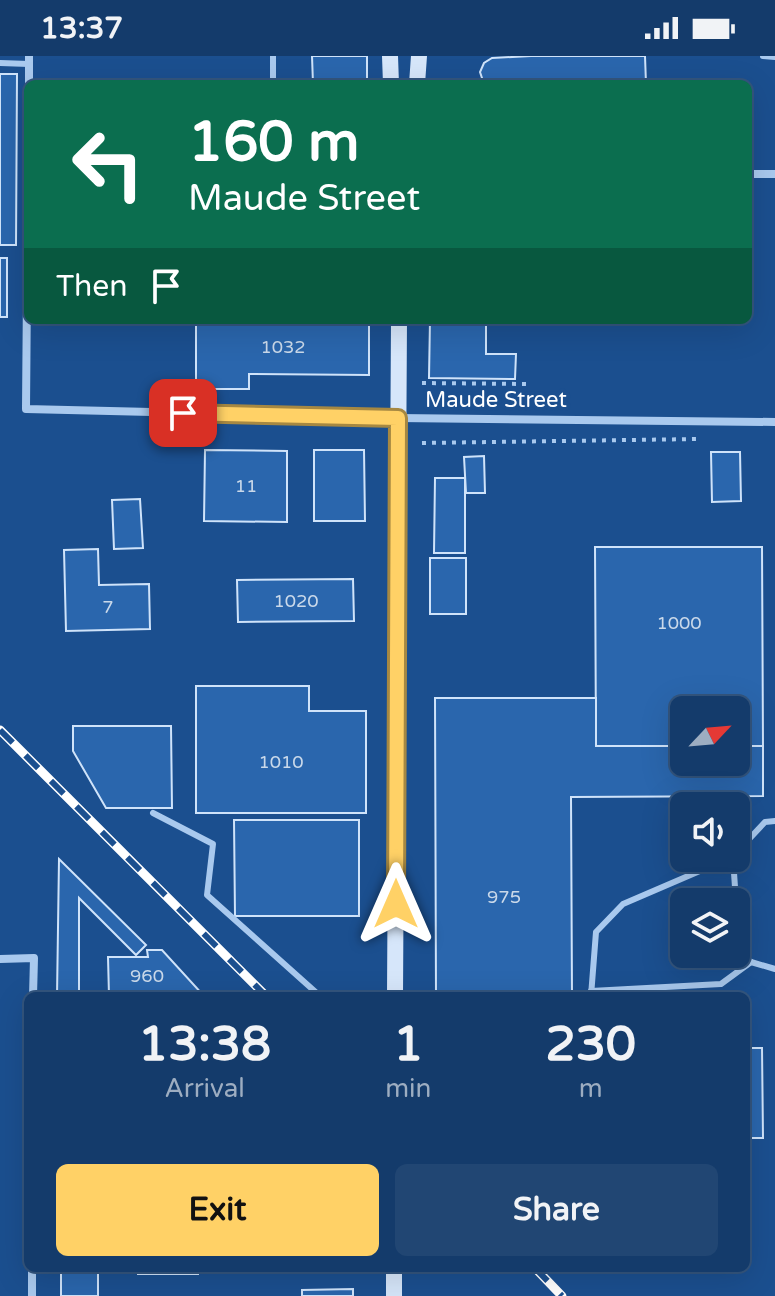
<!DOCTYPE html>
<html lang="en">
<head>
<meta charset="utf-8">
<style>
  :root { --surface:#143b6b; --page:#214673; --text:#f1f3f6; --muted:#9dadc1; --line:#33557e; --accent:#ffd166 }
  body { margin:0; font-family:"Varela Round",sans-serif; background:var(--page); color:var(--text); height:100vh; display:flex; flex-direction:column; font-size:30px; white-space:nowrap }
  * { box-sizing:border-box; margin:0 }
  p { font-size:26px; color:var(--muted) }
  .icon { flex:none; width:44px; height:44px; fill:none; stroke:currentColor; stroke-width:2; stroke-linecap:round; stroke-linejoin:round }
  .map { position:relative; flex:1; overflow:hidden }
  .panel { position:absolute; left:24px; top:936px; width:726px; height:280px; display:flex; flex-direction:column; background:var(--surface); border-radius:12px; box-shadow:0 8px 32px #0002,0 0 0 2px var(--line) }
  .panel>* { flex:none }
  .guide { position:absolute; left:24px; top:24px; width:728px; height:244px; border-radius:12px; box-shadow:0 8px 32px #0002,0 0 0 2px var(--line); background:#0b6e4f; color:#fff; overflow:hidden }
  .needle { width:52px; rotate:64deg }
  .controls { position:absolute; left:670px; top:640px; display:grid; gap:16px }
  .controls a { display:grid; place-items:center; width:80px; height:80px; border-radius:12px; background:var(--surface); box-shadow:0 8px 32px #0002,0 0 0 2px var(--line); font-size:40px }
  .pin { position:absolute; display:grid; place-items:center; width:68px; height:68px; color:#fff; margin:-34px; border-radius:16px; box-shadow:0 4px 12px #0006 }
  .me { position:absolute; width:88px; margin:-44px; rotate:0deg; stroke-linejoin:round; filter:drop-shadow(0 0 6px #0008) }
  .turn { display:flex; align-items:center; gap:28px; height:168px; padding:0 32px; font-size:36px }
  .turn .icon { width:104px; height:104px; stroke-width:2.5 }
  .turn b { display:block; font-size:56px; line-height:68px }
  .then { display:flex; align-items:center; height:76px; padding:0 32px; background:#0003; gap:16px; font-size:30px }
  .eta { display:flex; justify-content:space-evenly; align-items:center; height:136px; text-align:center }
  .eta b { font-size:48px; font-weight:700; line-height:56px }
  .cta { display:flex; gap:16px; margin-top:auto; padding:16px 32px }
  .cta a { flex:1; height:92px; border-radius:12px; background:var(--accent); color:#111; font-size:32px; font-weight:700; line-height:92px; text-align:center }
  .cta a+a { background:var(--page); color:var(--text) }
  .status { display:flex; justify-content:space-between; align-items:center; height:56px; padding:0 40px; background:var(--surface); direction:ltr }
  .status svg { height:22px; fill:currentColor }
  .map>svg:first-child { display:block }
  .building { fill:#2a66ad; stroke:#cfe3fa; stroke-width:2 }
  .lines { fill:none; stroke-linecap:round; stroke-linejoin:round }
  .path { stroke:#a9c9ee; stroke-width:4; stroke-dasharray:4 6; stroke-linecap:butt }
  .service { stroke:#a9c9ee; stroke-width:6 }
  .minor { stroke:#a9c9ee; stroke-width:8 }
  .secondary { stroke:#d6e6fa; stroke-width:16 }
  .rail-casing { stroke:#fff; stroke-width:9 }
  .rail { stroke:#1b4f8f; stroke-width:6; stroke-dasharray:18; stroke-linecap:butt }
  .route-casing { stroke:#a68842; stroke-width:20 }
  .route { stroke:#ffd166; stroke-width:14 }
  .labels { text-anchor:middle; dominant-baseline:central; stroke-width:8; stroke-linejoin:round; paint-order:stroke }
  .number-label { font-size:18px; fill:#cad9ea }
  .street-label { font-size:22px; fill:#fff; stroke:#1b4f8f }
</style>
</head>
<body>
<div class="status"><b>13:37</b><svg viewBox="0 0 49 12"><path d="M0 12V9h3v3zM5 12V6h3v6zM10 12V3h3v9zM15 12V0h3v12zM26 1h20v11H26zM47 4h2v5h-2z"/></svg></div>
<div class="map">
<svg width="775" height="1240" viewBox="0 0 775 1240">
  <rect width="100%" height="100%" fill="#1b4f8f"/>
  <g class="building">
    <polygon points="312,0 367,0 367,28 313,28"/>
    <polygon points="531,0 645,0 646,28 486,28 483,25 480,16 484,7 492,2"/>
    <polygon points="0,18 17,18 16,189 0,189"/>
    <rect x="0" y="202" width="7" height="59"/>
    <polygon points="196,264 369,264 369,319 249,318 249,333 196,333"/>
    <polygon points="430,264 486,264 486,298 516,298 515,323 429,322"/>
    <polygon points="205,394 287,395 287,466 204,465"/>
    <polygon points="314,394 364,394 365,465 314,465"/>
    <polygon points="711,396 740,396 741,445 712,446"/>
    <polygon points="484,400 485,437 466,437 464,401"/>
    <polygon points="435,422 465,422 465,497 434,497"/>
    <polygon points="140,443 143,492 114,493 112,444"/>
    <polygon points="595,491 762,491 763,690 736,690 736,654 684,654 684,690 596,690"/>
    <polygon points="98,493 99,529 149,528 150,573 66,575 64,494"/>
    <rect x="430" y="502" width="36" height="56"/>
    <polygon points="353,523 354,565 238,566 237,524"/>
    <polygon points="196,630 309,630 309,655 366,655 366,757 196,757"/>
    <polygon points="435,642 596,642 596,690 684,690 684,706 736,706 736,690 763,690 763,740 571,741 572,940 436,940"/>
    <polygon points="73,670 171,670 172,752 106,752 73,695"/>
    <polygon points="234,764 359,764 359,860 235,860"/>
    <polygon points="59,803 146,889 136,899 79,842 79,940 57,940"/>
    <polygon points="147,894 162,894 204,940 109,940 108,901 148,901"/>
    <polygon points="746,992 762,992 763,1082 746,1082"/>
    <rect x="61" y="1212" width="37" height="28"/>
    <rect x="138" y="1212" width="60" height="6"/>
    <rect x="262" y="1212" width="95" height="2"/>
    <polygon points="353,1233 353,1240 302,1240 302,1234"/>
  </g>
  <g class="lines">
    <g class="path">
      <polyline points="422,327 529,328"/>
      <polyline points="422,387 699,383"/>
    </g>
    <g class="service">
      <polyline points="763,0 775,1"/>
      <polyline points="0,7 29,8"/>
      <polyline points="273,28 273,0"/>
      <polyline points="153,757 213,788 207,839 320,940"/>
      <polyline points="736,797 765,766 775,765"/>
      <polyline points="733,802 736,846"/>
      <polyline points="736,848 739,898 751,906 775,913"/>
      <polyline points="591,935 721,928 751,906"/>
      <polyline points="591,940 596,876 623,848 730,802"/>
    </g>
    <g class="minor">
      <polyline points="29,28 29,0"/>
      <polyline points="28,115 26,353 398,362 775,366"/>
      <polyline points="748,118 775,118"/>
      <polyline points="0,903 34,902 33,940"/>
      <polyline points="32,1240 32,1212"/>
    </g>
    <g class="secondary">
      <polyline points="390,0 391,28"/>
      <polyline points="417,28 419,0"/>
      <polyline points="395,940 399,264"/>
      <polyline points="394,1240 394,1212"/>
    </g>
    <g class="rail-casing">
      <g id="rail">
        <polyline points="0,674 266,940"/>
        <polyline points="535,1212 562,1240"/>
      </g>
    </g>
    <use href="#rail" class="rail"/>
  </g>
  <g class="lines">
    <g class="route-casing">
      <polyline id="route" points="183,357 398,362 396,848"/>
    </g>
    <use href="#route" class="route"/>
  </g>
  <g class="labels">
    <g class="number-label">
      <text x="283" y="291">1032</text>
      <text x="246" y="430">11</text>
      <text x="296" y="545">1020</text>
      <text x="108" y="551">7</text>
      <text x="679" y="567">1000</text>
      <text x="281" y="706">1010</text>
      <text x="504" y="841">975</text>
      <text x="147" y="920">960</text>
    </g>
    <g class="street-label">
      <text x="496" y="344">Maude Street</text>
    </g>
  </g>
</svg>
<div class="controls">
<a><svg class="needle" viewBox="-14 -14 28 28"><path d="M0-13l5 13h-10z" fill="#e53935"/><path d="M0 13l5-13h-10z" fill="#9dadc1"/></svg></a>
<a><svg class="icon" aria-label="sound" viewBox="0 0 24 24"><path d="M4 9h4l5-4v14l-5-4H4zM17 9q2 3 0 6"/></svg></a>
<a><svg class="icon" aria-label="layers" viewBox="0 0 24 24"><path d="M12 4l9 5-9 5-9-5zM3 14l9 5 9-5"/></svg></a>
</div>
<div class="pin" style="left:183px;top:357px;background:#d93025"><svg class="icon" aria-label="arrive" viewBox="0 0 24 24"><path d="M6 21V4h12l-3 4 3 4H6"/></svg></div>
<svg class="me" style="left:396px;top:848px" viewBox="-20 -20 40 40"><path d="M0-17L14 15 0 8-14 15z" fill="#ffd166" stroke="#fff" stroke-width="4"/></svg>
<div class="guide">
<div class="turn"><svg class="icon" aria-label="left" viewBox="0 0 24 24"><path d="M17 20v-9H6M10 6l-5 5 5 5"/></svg><div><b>160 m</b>Maude Street</div></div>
<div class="then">Then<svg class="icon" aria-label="arrive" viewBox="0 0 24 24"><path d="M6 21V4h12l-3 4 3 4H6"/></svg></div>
</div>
<section class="panel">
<div class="eta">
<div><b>13:38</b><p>Arrival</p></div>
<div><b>1</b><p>min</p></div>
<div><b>230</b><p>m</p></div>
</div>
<div class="cta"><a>Exit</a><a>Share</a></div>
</section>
</div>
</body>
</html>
